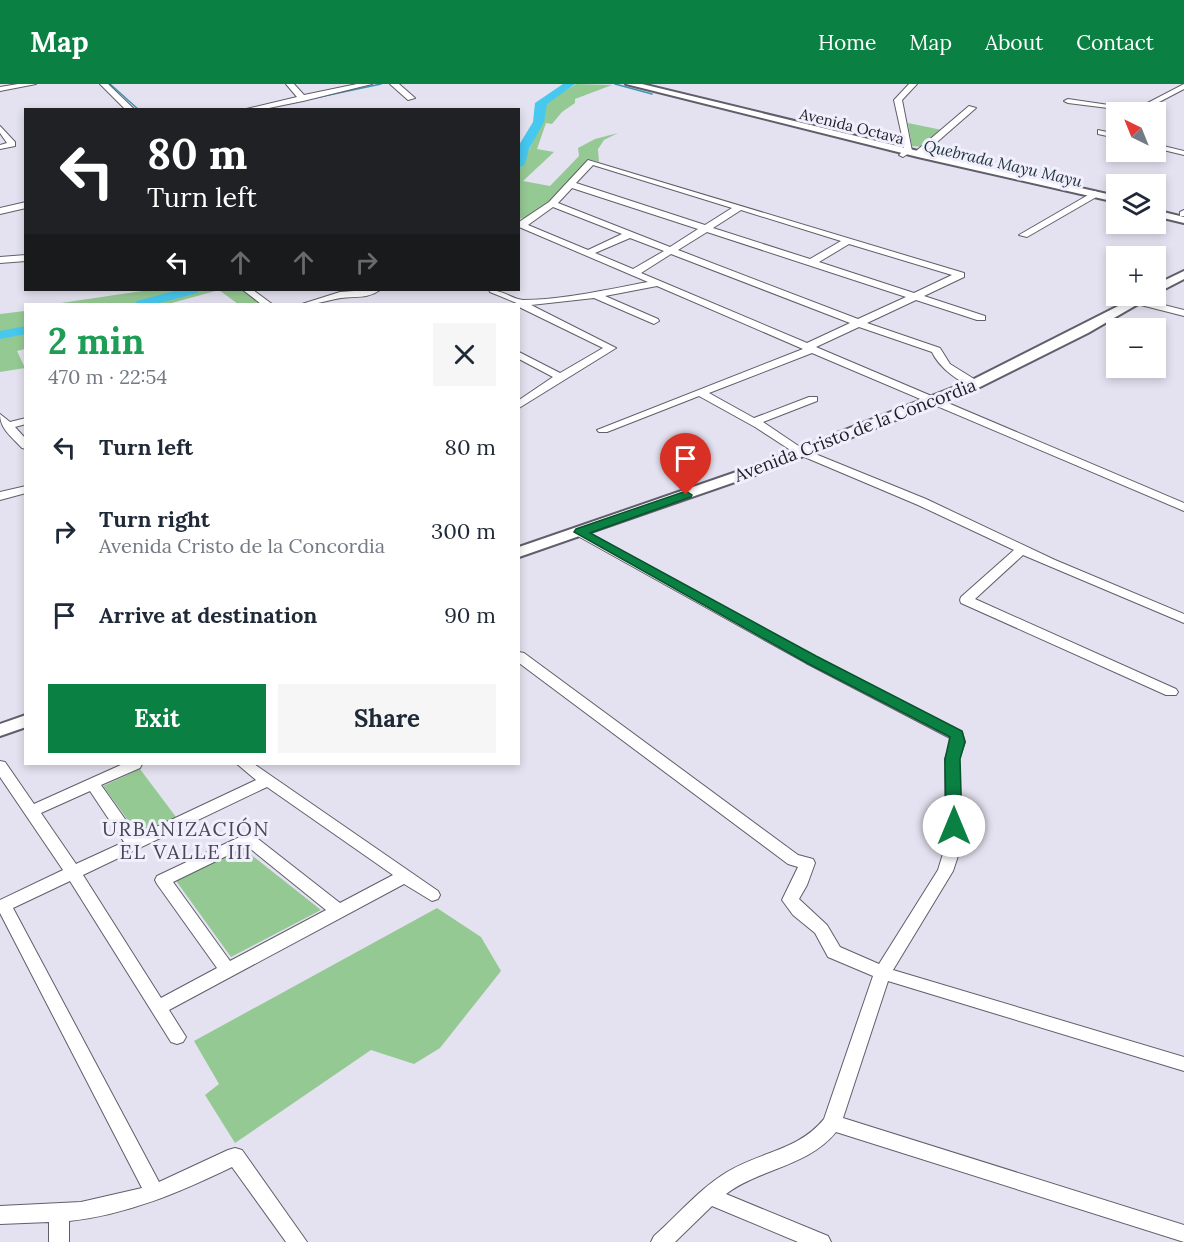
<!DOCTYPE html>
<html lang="en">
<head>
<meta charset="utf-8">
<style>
  :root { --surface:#fff; --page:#f6f6f7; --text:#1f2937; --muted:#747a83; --accent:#0b8043 }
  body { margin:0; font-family:Lora,serif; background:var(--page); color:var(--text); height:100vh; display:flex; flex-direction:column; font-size:22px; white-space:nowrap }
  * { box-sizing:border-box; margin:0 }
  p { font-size:20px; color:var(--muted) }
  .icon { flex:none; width:33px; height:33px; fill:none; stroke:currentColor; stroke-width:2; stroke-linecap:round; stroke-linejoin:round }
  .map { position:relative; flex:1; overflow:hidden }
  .drawer { position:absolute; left:24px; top:219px; width:496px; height:462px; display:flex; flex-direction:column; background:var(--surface); border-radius:0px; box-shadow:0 3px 9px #0003 }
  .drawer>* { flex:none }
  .guide { position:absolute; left:24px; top:24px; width:496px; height:183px; border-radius:0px; box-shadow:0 3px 9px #0003; background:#202124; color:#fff; overflow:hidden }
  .needle { width:39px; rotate:317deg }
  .tools { position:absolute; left:1106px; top:18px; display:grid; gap:12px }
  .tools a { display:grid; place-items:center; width:60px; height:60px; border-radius:0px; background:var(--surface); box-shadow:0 3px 9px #0003; font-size:30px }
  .pin { position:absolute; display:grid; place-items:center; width:51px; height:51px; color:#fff; margin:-62px -26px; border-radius:50% 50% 50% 0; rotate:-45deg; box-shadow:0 0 6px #0007 }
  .pin .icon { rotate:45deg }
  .me { position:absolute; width:66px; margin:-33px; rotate:0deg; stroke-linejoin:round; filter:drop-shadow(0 0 4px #0008) }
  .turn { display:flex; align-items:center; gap:21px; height:126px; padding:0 24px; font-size:27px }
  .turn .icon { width:78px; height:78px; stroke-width:2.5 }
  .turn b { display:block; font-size:42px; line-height:51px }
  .lanes { display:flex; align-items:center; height:57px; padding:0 24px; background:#0003; justify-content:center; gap:30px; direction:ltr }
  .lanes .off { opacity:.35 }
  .round { display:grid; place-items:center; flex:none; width:63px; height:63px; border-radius:0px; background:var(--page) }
  .overview { display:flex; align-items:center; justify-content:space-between; height:102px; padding:0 24px }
  h1 { font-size:36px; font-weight:800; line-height:45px; color:#1e9e55 }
  .button { display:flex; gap:12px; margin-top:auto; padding:12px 24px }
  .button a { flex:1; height:69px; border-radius:0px; background:var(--accent); color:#fff; font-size:24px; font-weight:800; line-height:69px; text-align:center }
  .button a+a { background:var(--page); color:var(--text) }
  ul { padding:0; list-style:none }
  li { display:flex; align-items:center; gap:18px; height:84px; padding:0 24px }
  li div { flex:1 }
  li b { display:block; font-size:22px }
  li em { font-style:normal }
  header { display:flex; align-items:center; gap:36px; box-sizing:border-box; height:84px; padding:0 30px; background:var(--accent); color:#fff }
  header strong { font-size:28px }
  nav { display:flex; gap:33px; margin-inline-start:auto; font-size:21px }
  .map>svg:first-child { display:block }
  .green { fill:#95c993 }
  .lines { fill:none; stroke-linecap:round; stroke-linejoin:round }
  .stream { stroke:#3b95b2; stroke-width:1.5 }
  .river { fill:#47c8ef; fill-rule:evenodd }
  .minor-casing { stroke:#605e6a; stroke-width:2 }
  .major-casing { stroke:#605e6a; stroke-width:4 }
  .minor { fill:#fff; fill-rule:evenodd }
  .major { fill:#fff; fill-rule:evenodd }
  .route { fill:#0b8043; stroke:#07532c; stroke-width:1.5 }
  .labels { text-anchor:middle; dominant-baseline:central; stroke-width:6; stroke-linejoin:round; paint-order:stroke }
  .far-street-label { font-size:15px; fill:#1f1e23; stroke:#f1effd }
  .far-water-label { font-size:16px; font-style:italic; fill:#1e343b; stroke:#f1effd }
  .street-label { font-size:18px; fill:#1f1e23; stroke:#f1effd }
  .neighbourhood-label { font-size:20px; letter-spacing:1.5px; fill:#494752; stroke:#f1effd }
</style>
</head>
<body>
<header>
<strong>Map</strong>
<nav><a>Home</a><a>Map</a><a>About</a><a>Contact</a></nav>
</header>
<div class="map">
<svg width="1184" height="1158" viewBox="0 0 1184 1158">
  <rect width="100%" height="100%" fill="#e4e2f0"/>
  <g class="green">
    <path d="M576 0 612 1 575 15V19L562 28 552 40 546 39 537 65 554 68 523 97 550 102 579 72 578 64 595 55 618 49 604 56 598 65 599 78 588 75C570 97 549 130 519 135V86L543 37 545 19Z"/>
    <polygon points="908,39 942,46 922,63 912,62"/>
    <polygon points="149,206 186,206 136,220 54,220"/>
    <polygon points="201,206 242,206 261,220 238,220 219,206 168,220 151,220"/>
    <polygon points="25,227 25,245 0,249 0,230"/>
    <polygon points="25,249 25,265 17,267 25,284 0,288 0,253"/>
    <polygon points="140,685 176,733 138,750 103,702"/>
    <polygon points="240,762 321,826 231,873 174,794"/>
    <polygon points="437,824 481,853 501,887 440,964 414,980 371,966 235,1059 205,1011 219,1000 194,957"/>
  </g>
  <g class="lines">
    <g class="stream">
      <polyline points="110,0 139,26"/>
      <polyline points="615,0 652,10"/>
      <polyline points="665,10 746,30"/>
      <polyline points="310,15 381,0"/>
    </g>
    <g class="river">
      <polygon points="563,0 575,0 547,20 544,38 529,65 525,80 519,84 519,61 533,38 535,19"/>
      <polygon points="178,206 199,206 197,209 156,220 135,220 137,217"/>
      <polygon points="26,242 26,250 0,255 0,247"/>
    </g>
    <g class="minor-casing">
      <g id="minor">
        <polygon points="18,0 36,0 0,7 0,3"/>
        <polygon points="100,0 108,0 135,26 126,26"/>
        <polygon points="286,0 294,0 304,11 357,0 372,0 303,17 259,26 242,26 297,13"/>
        <polygon points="390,0 399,0 415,14 408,16"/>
        <polygon points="909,0 917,0 902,16 912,67 903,73 899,71 904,66 904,61 894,16"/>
        <polygon points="1184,0 1184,5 1140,28 1068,19 1064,17 1068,15 1136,25"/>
        <polygon points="969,22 976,24 921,72 915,72 915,68"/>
        <polygon points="0,42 15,58 15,62 0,65 0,61 7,59 0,49"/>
        <polygon points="1098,46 1116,50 1116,54 1098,50"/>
        <polygon points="1155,60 1184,67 1184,71 1155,64"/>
        <path d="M588 76 964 189V193L924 212 985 232V236H977L916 216 867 239 940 264 950 280 979 298V302C963 304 938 282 932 268L859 243 816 263 1184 419V427L812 269 709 309 754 334 809 313H817V317L763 338 803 365 926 415 1055 476 1184 530V539L1023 471 975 515 1176 605 1178 608 1176 611H1166L961 519 960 516 961 513 1014 466 918 421 795 369 755 343 699 312 607 348H599L597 346 803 265 657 202 605 212 658 235 659 237 654 240 594 214 531 221 616 264 519 324V316L553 293 519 275V268L560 289 603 264 519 223V220L490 208 489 206C503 206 512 215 523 216 561 216 610 205 648 198L519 143V138L549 118ZM593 81 732 124 705 141 576 99ZM572 104 698 145 670 163 558 119ZM553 123 622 150 588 166 528 141ZM741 126 841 157 810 175 713 144ZM707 148 906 213 858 235 678 166ZM630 154 664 167 633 185 595 169ZM849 160 952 191 914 209 819 178ZM671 170 850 239 807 259 641 189Z"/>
        <polygon points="1095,107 1099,110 1098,112 1027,153 1019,151"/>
        <polygon points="26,118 26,124 0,130 0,124"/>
        <polygon points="1184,126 1184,132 1180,132 1180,128"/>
        <polygon points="26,171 26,177 0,179 0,173"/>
        <polygon points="243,206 253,206 272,220 261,220"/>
        <path d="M368 206H380C368 215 355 212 341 214 328 216 316 221 302 220L340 208Z"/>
        <polygon points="1136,214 1184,226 1184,232 1133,219 1133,215"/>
        <path d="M0 330 10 338 26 334V340L15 343 26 355V365L22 364C12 353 0 345 0 330Z"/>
        <polygon points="26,402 26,409 0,416 0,408"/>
        <path d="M580 444 816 573 962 648 965 658 959 675 962 760 953 787 893 886 1184 973V987L888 897 843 1034 1184 1141V1158L836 1048C809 1082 759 1085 726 1110L828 1152 831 1158H798L712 1122 675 1158H651L654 1152C679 1130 699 1105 727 1088 760 1068 799 1066 824 1035L873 892 828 873 815 849 793 831 782 816 798 783 788 780 519 579V568L524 569 798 771 813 775 815 779 807 801 799 815 827 841 840 863 879 880 938 786 946 760 945 675 951 658 950 654 806 579 576 451 574 448 576 445Z"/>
        <path d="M0 677 5 678 34 720 123 680H142L140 684 101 701 137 752 256 696 237 680H254L438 807 440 811 438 815 432 817 404 800 169 926 186 953 183 958 177 960 171 958 70 797 13 824 159 1098 228 1066 235 1064 242 1066 307 1158H286L232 1083C180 1108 127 1131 69 1137V1158H49V1138L0 1140V1122L81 1118 142 1104 0 829V816L63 786 0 693ZM267 703 393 791 340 819 253 751 248 749 157 792 155 796 157 800 217 884 161 914 83 791ZM90 707 124 758 76 780 41 729ZM247 762 326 826 230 877 173 798Z"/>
      </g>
    </g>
    <g class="major-casing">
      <g id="major">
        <polygon points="626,0 642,0 918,67 1116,112 1116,118 918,73"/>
        <polygon points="1155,126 1184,133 1184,139 1155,132"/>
        <polygon points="1184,187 1184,195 1155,210 1155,201"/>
        <polygon points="1138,212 1152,212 1088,249 980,303 755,391 519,473 519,463 745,385 970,297"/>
        <polygon points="26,631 26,643 0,652 0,640"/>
      </g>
    </g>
    <use href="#minor" class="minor"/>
    <use href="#major" class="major"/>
  </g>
  <polygon class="route" points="686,407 692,411 691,413 590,449 816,572 962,647 965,658 960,675 962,742 959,746 949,746 946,742 945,675 950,653 807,579 574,448 576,445"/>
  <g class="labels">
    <g class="far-street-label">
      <text transform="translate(852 42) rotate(14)">Avenida Octava</text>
    </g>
    <g class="far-water-label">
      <text transform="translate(1003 79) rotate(13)">Quebrada Mayu Mayu</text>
    </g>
    <g class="street-label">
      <text transform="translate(855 346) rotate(-21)">Avenida Cristo de la Concordia</text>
    </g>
    <g class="neighbourhood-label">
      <text x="186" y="744">URBANIZACIÓN<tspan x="186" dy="23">EL VALLE III</tspan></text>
    </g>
  </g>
</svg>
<div class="tools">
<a><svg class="needle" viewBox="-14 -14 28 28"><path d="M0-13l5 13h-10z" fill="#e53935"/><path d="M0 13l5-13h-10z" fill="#747a83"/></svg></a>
<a><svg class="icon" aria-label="layers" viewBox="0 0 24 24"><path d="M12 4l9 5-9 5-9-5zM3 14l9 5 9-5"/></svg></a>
<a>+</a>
<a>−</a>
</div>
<div class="pin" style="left:686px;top:411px;background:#d93025"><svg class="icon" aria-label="arrive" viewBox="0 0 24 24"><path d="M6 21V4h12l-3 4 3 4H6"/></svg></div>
<svg class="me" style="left:954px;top:742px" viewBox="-20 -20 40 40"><circle r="19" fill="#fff"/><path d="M0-13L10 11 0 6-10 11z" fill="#0b8043"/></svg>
<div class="guide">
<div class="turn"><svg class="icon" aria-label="left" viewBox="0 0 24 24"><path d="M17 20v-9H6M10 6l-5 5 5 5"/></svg><div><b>80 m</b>Turn left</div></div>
<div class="lanes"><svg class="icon" aria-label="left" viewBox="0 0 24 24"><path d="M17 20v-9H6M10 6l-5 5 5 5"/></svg><svg class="icon off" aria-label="ahead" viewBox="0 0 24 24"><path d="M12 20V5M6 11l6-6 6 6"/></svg><svg class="icon off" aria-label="ahead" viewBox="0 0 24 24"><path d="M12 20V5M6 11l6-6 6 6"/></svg><svg class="icon off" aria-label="right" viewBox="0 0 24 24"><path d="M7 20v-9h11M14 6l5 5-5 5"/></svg></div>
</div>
<section class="drawer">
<div class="overview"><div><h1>2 min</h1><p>470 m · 22:54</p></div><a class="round"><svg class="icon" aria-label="close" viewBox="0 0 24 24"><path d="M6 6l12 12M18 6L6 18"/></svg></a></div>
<ul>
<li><svg class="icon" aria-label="left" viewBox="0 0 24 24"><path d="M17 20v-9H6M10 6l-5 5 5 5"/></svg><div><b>Turn left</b></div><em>80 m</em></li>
<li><svg class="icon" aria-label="right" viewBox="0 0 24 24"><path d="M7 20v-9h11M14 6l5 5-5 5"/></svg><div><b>Turn right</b><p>Avenida Cristo de la Concordia</p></div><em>300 m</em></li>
<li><svg class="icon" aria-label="arrive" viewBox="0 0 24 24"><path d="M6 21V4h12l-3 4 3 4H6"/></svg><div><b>Arrive at destination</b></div><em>90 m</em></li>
</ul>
<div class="button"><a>Exit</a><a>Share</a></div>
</section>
</div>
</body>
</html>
